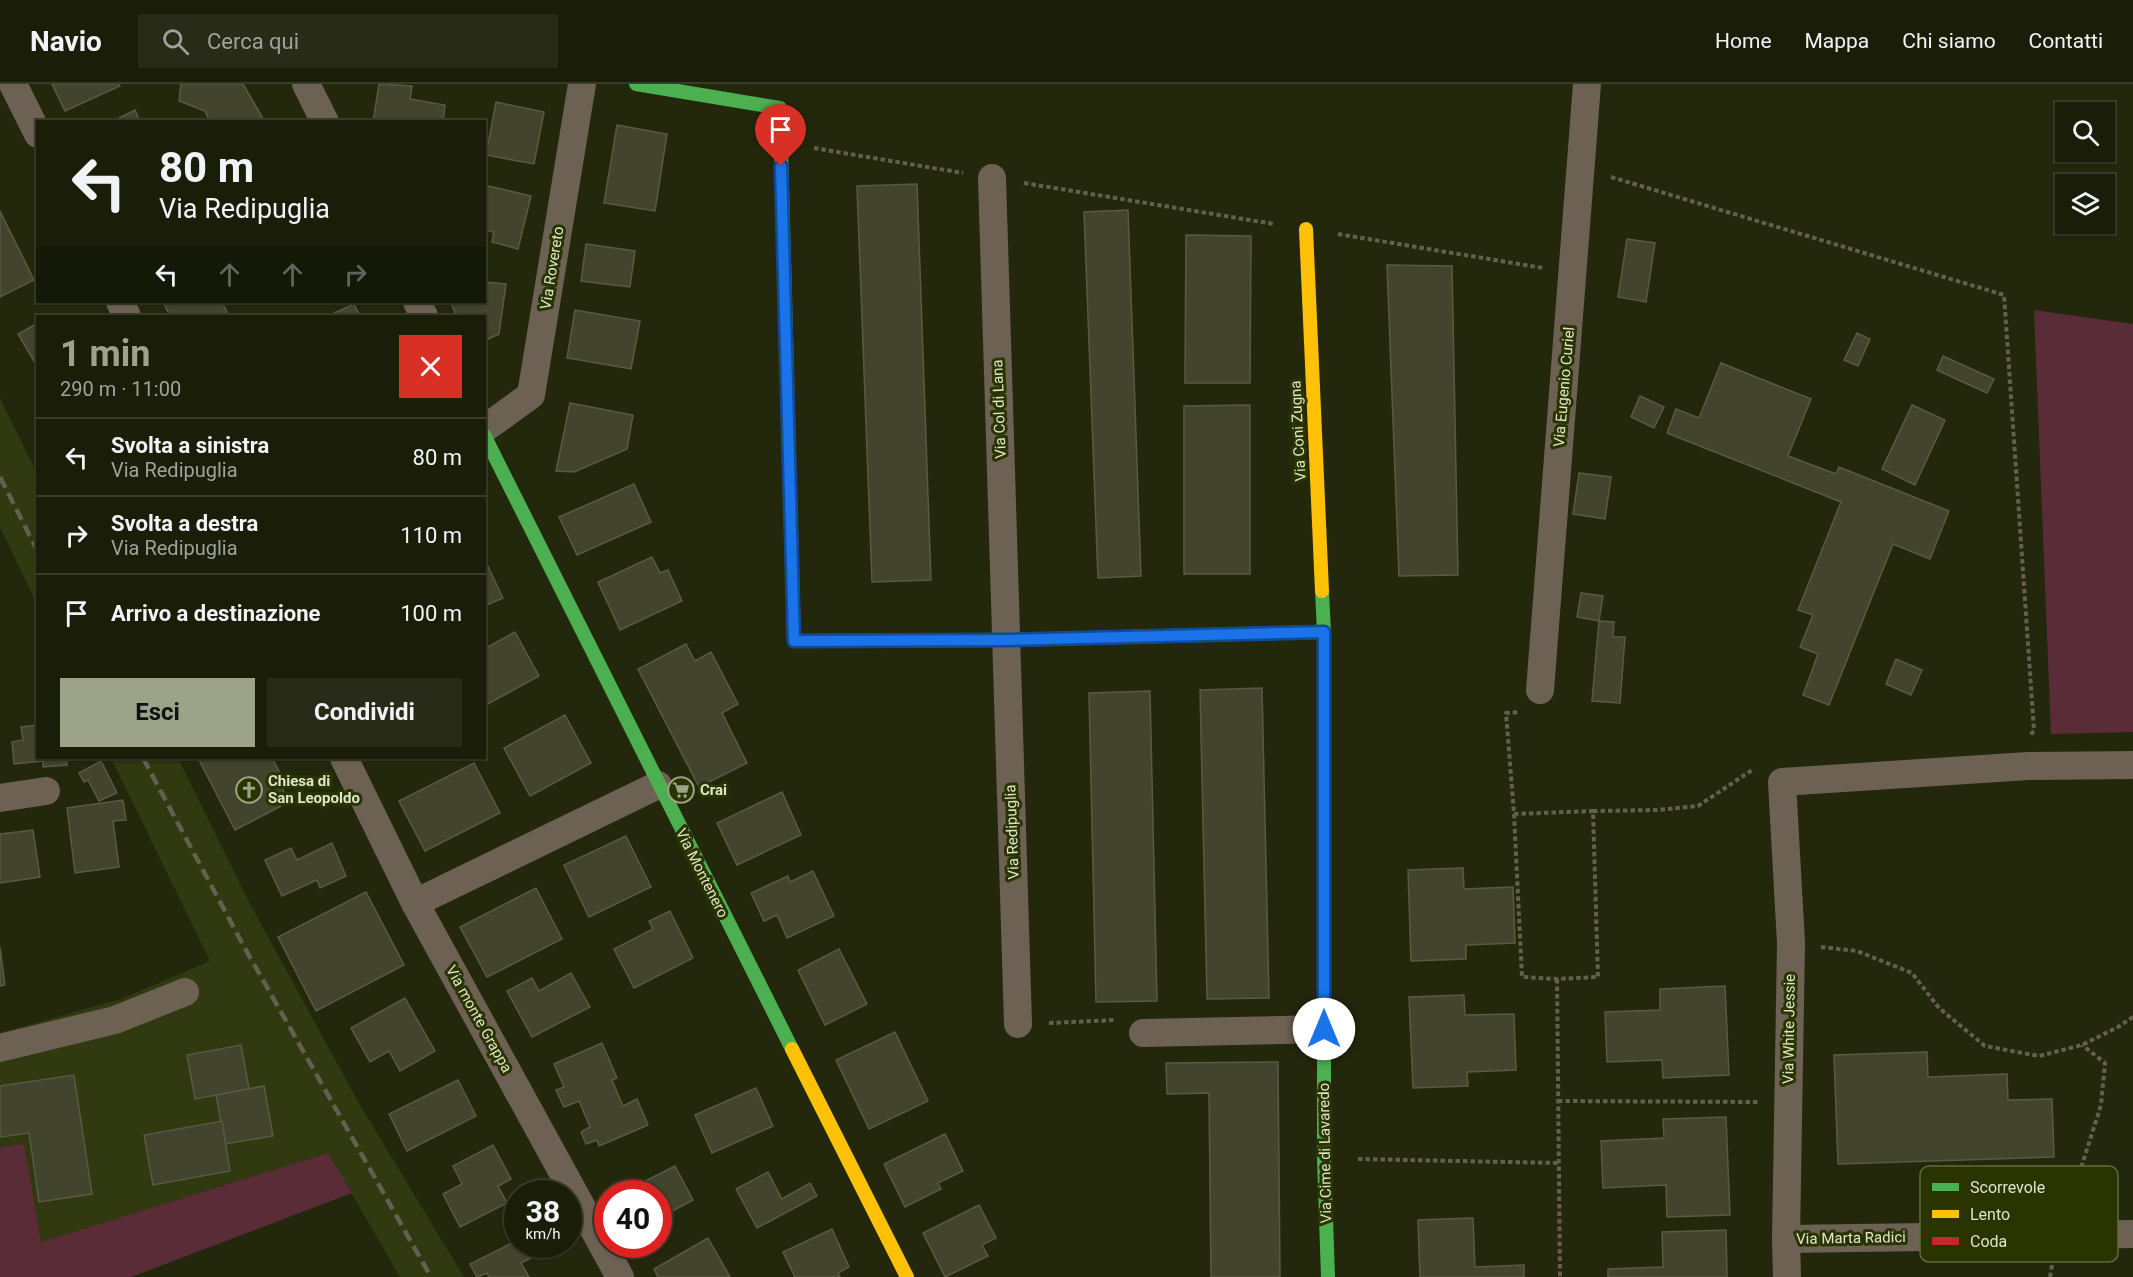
<!DOCTYPE html>
<html lang="it">
<head>
<meta charset="utf-8">
<style>
  :root { --surface:#1a1e09; --page:#272b17; --text:#f1f3f6; --muted:#9fa29c; --line:#383c2a; --accent:#9ca388 }
  body { margin:0; font-family:Roboto,sans-serif; background:var(--page); color:var(--text); height:100vh; display:flex; flex-direction:column; font-size:22px; white-space:nowrap }
  * { box-sizing:border-box; margin:0 }
  p { font-size:20px; color:var(--muted) }
  .icon { flex:none; width:33px; height:33px; fill:none; stroke:currentColor; stroke-width:2; stroke-linecap:round; stroke-linejoin:round }
  .map { position:relative; flex:1; overflow:hidden }
  .drawer { position:absolute; left:36px; top:231px; width:450px; height:444px; display:flex; flex-direction:column; background:var(--surface); border-radius:0px; box-shadow:0 2px 4px #0004,0 0 0 2px var(--line) }
  .drawer>* { flex:none }
  .guide { position:absolute; left:36px; top:36px; width:450px; height:183px; border-radius:0px; box-shadow:0 2px 4px #0004,0 0 0 2px var(--line); background:#1a1e09; color:var(--text); overflow:hidden }
  .buttons { position:absolute; left:2055px; top:18px; display:grid; gap:12px }
  .buttons a { display:grid; place-items:center; width:60px; height:60px; border-radius:0px; background:var(--surface); box-shadow:0 2px 4px #0004,0 0 0 2px var(--line); font-size:30px }
  .speed { position:absolute; left:504px; top:1096px; display:flex; gap:12px; font-size:30px; font-weight:700; text-align:center }
  .speed>* { display:grid; place-content:center; width:78px; height:78px; border-radius:50%; background:var(--surface); box-shadow:0 2px 4px #0004,0 0 0 2px var(--line); line-height:1 }
  .speed small { font-size:15px; font-weight:400 }
  .speed .limit { border:9px solid #d22; background:#fff; color:#111 }
  .pin { position:absolute; display:grid; place-items:center; width:51px; height:51px; color:#fff; margin:-62px -26px; border-radius:50% 50% 50% 0; rotate:-45deg; box-shadow:0 0 6px #0007 }
  .pin .icon { rotate:45deg }
  .me { position:absolute; width:66px; margin:-33px; rotate:0deg; stroke-linejoin:round; filter:drop-shadow(0 0 4px #0008) }
  .turn { display:flex; align-items:center; gap:21px; height:126px; padding:0 24px; font-size:27px }
  .turn .icon { width:78px; height:78px; stroke-width:2.5 }
  .turn b { display:block; font-size:42px; line-height:51px }
  .lanes { display:flex; align-items:center; height:57px; padding:0 24px; background:#0003; justify-content:center; gap:30px; direction:ltr }
  .lanes .off { opacity:.35 }
  .round { display:grid; place-items:center; flex:none; width:63px; height:63px; border-radius:0px; background:var(--page) }
  .headline { display:flex; align-items:center; justify-content:space-between; height:102px; padding:0 24px }
  h1 { font-size:36px; font-weight:700; line-height:45px; color:var(--accent) }
  .button { display:flex; gap:12px; margin-top:auto; padding:12px 24px }
  .button a { flex:1; height:69px; border-radius:0px; background:var(--accent); color:#111; font-size:24px; font-weight:700; line-height:69px; text-align:center }
  .button a+a { background:var(--page); color:var(--text) }
  ul { padding:0; list-style:none }
  li { display:flex; align-items:center; gap:18px; height:78px; padding:0 24px; border-top:2px solid var(--line) }
  li div { flex:1 }
  li b { display:block; font-size:22px }
  li em { font-style:normal }
  header { display:flex; align-items:center; gap:36px; box-sizing:border-box; height:84px; padding:0 30px; background:var(--surface); border-bottom:2px solid var(--line) }
  header strong { font-size:28px }
  nav { display:flex; gap:33px; margin-inline-start:auto; font-size:21px }
  .search { width:420px; height:54px; background:var(--page); display:flex; align-items:center; gap:15px; box-sizing:border-box; padding:0 21px; border-radius:0px; color:var(--muted); font-size:22px }
  .map>svg:first-child { display:block }
  .built { fill:#30390f }
  .green { fill:#5a2c38 }
  .building { fill:#43442d; stroke:#595a43; stroke-width:1.5 }
  .lines { fill:none; stroke-linecap:round; stroke-linejoin:round }
  .path { stroke:#655f50; stroke-width:4; stroke-dasharray:4.5 3; stroke-linecap:butt }
  .street { stroke:#6d6153; stroke-width:28 }
  .fast { stroke:#4caf50; stroke-width:14 }
  .slow { stroke:#ffc107; stroke-width:14 }
  .jam { stroke:#c62828; stroke-width:14 }
  .rail { stroke:#64604f; stroke-width:4.5; stroke-dasharray:12 6; stroke-linecap:butt }
  .route-casing { stroke:#114b97; stroke-width:15 }
  .route { stroke:#1a73e8; stroke-width:10 }
  .labels { text-anchor:middle; dominant-baseline:central; stroke-width:6; stroke-linejoin:round; paint-order:stroke }
  .street-label { font-size:15px; fill:#dde5ca; stroke:#2a3400 }
  .poi-label { font-size:15px; font-weight:bold; fill:#dde5ca; stroke:#2a3400; text-anchor:start }
  .key { fill:#2a3400; stroke:#60693d; stroke-width:1.5 }
  .key-label { font-size:16px; fill:#dde5ca }
</style>
</head>
<body>
<header>
<strong>Navio</strong>
<div class="search"><svg class="icon" aria-label="search" viewBox="0 0 24 24"><circle cx="10" cy="10" r="6"/><path d="M15 15l6 6"/></svg>Cerca qui</div>
<nav><a>Home</a><a>Mappa</a><a>Chi siamo</a><a>Contatti</a></nav>
</header>
<div class="map">
<svg width="2133" height="1193" viewBox="0 0 2133 1193">
  <rect width="100%" height="100%" fill="#23280c"/>
  <g class="built">
    <polygon points="0,314 37,390 37,520 0,443"/>
    <polygon points="111,674 178,674 249,818 360,1021 464,1193 400,1193 328,1069 41,1158 23,1060 0,1063 0,949 121,915 210,877"/>
  </g>
  <g class="green">
    <polygon points="2034,226 2133,240 2133,648 2051,650"/>
    <polygon points="24,1060 41,1158 328,1069 352,1109 131,1193 0,1193 0,1063"/>
  </g>
  <g class="building">
    <polygon points="52,0 119,0 120,2 65,27"/>
    <polygon points="181,0 243,0 265,38 210,38 205,27 179,17"/>
    <polygon points="379,0 412,2 410,15 445,21 443,38 373,38"/>
    <polygon points="496,18 544,28 534,80 486,71"/>
    <polygon points="135,26 140,38 111,38"/>
    <polygon points="617,41 667,50 655,127 604,119"/>
    <polygon points="917,100 931,496 872,498 857,102"/>
    <polygon points="484,101 531,112 518,165 492,158 494,148 484,146"/>
    <polygon points="1128,126 1141,492 1098,494 1084,128"/>
    <polygon points="0,127 34,196 0,213"/>
    <polygon points="1186,151 1251,152 1250,299 1185,299"/>
    <polygon points="1627,155 1655,159 1646,218 1618,213"/>
    <polygon points="586,160 635,167 630,203 581,197"/>
    <polygon points="1387,181 1452,182 1458,491 1399,492"/>
    <polygon points="484,198 506,200 499,250 484,257 484,232 457,232 450,218 484,218"/>
    <polygon points="163,218 222,218 229,232 170,232"/>
    <polygon points="354,220 360,232 328,232"/>
    <polygon points="575,226 640,237 631,285 567,274"/>
    <polygon points="38,239 38,284 18,250"/>
    <polygon points="1857,249 1870,255 1858,282 1844,276"/>
    <polygon points="1943,272 1994,295 1987,309 1937,286"/>
    <polygon points="1721,279 1811,315 1788,372 1836,390 1839,383 1949,427 1930,475 1893,460 1829,621 1803,611 1818,570 1800,563 1813,531 1798,526 1841,418 1667,349 1676,325 1699,334"/>
    <polygon points="1640,312 1664,323 1654,344 1631,333"/>
    <polygon points="570,319 633,331 627,365 574,388 556,387"/>
    <polygon points="1250,321 1250,490 1184,490 1184,322"/>
    <polygon points="1912,321 1945,336 1915,401 1882,385"/>
    <polygon points="1579,389 1611,393 1605,435 1573,430"/>
    <polygon points="634,400 651,438 577,471 559,433"/>
    <polygon points="652,473 660,489 668,486 682,517 620,546 598,498"/>
    <polygon points="484,474 503,514 484,522"/>
    <polygon points="1581,509 1603,512 1599,537 1577,533"/>
    <polygon points="1599,537 1614,538 1613,553 1625,553 1620,619 1592,617"/>
    <polygon points="515,548 539,592 486,621 484,618 484,565"/>
    <polygon points="686,560 695,577 711,568 738,620 722,629 747,679 699,703 638,585"/>
    <polygon points="1896,575 1922,586 1911,611 1886,600"/>
    <polygon points="1262,604 1269,914 1207,915 1200,606"/>
    <polygon points="1150,607 1157,917 1096,918 1089,609"/>
    <polygon points="565,631 591,679 530,712 504,664"/>
    <polygon points="38,641 38,674 67,674 67,681 43,683 43,677 14,680 12,658 23,656 21,643"/>
    <polygon points="198,674 272,674 282,693 285,720 235,746"/>
    <polygon points="101,677 117,709 99,717 88,696 84,698 79,689"/>
    <polygon points="474,679 500,729 425,767 399,717"/>
    <polygon points="782,708 801,751 737,781 717,739"/>
    <polygon points="123,716 126,736 113,737 119,783 75,789 67,724"/>
    <polygon points="33,746 40,793 0,799 0,750"/>
    <polygon points="626,752 651,803 589,833 564,781"/>
    <polygon points="332,759 346,792 320,804 317,796 282,812 265,776 291,764 297,776"/>
    <polygon points="1463,784 1464,805 1513,803 1515,859 1466,861 1466,875 1411,877 1408,786"/>
    <polygon points="813,787 834,832 787,854 777,831 764,837 751,809 788,792 790,798"/>
    <polygon points="536,804 562,855 487,893 460,843"/>
    <polygon points="366,808 404,881 316,927 278,853"/>
    <polygon points="670,827 693,874 634,904 614,865 653,845 649,837"/>
    <polygon points="0,863 5,901 0,902"/>
    <polygon points="839,865 867,920 825,941 798,886"/>
    <polygon points="571,889 590,923 532,953 507,907 532,894 539,907"/>
    <polygon points="1725,902 1729,991 1663,994 1662,976 1607,978 1605,928 1660,926 1660,905"/>
    <polygon points="1464,911 1465,931 1514,930 1516,986 1467,988 1468,1002 1413,1004 1409,913"/>
    <polygon points="405,914 435,967 400,987 389,967 370,978 351,944"/>
    <polygon points="895,948 928,1017 869,1045 836,976"/>
    <polygon points="602,959 617,994 612,996 623,1022 637,1015 648,1041 599,1062 597,1056 586,1060 581,1048 590,1043 579,1017 564,1023 556,1006 564,1003 554,980"/>
    <polygon points="241,961 249,1005 195,1015 187,971"/>
    <polygon points="1927,968 1928,993 2007,990 2008,1016 2052,1015 2054,1073 1838,1080 1834,971"/>
    <polygon points="1278,978 1280,1193 1211,1193 1209,1009 1167,1010 1166,979"/>
    <polygon points="74,991 92,1110 39,1118 29,1049 0,1053 0,1002"/>
    <polygon points="458,996 476,1032 407,1067 389,1030"/>
    <polygon points="264,1002 273,1052 225,1060 216,1011"/>
    <polygon points="756,1004 773,1042 712,1069 695,1031"/>
    <polygon points="1726,1033 1730,1131 1667,1133 1666,1101 1603,1104 1601,1057 1664,1054 1663,1035"/>
    <polygon points="222,1037 230,1087 153,1101 144,1051"/>
    <polygon points="945,1050 963,1087 938,1099 941,1105 905,1123 884,1080"/>
    <polygon points="493,1061 511,1095 498,1102 507,1119 460,1143 443,1110 462,1100 453,1082"/>
    <polygon points="675,1082 693,1116 658,1135 658,1110 620,1110"/>
    <polygon points="768,1088 782,1115 810,1099 817,1112 757,1144 736,1105"/>
    <polygon points="979,1121 996,1154 982,1161 988,1172 945,1193 923,1149"/>
    <polygon points="1473,1134 1475,1183 1524,1181 1524,1193 1420,1193 1418,1136"/>
    <polygon points="832,1145 849,1183 838,1189 840,1193 795,1193 783,1168"/>
    <polygon points="1726,1146 1727,1193 1608,1193 1608,1185 1663,1183 1662,1148"/>
    <polygon points="708,1154 730,1193 658,1193 654,1185"/>
    <polygon points="518,1156 518,1161 529,1161 535,1172 521,1179 529,1193 489,1193 487,1189 477,1193 470,1180"/>
  </g>
  <g class="lines">
    <g class="path">
      <polyline points="814,64 963,89"/>
      <polyline points="1611,93 2004,211 2034,647 2030,651"/>
      <polyline points="1024,99 1274,140"/>
      <polyline points="1338,150 1543,184"/>
      <polyline points="1593,727 1658,726 1698,722 1752,686"/>
      <polyline points="1514,730 1593,727 1598,893 1557,895 1522,893 1514,730 1506,629 1519,628"/>
      <polyline points="1821,863 1857,867 1912,889 1939,924 1985,962 2039,972 2082,961 2118,943 2133,933"/>
      <polyline points="1557,895 1560,1193"/>
      <polyline points="1049,939 1116,936"/>
      <polyline points="1558,1017 1758,1018"/>
      <polyline points="1358,1075 1558,1079"/>
      <polyline points="2070,1119 2101,1021 2105,979 2082,961"/>
      <polyline points="2050,1193 2052,1181"/>
    </g>
    <g class="street">
      <polyline points="13,0 38,50"/>
      <polyline points="306,0 325,38"/>
      <polyline points="992,94 1018,940"/>
      <polyline points="120,218 127,232"/>
      <polyline points="417,218 424,232"/>
      <polyline points="484,345 531,311 582,0"/>
      <polyline points="1540,606 1587,0"/>
      <polyline points="344,674 415,819 620,1193"/>
      <polyline points="0,714 46,707"/>
      <polyline points="415,819 658,701"/>
      <polyline points="1143,949 1324,945"/>
      <polyline points="0,964 115,936 185,908"/>
      <polyline points="1786,1155 2133,1150"/>
      <polyline points="1787,1193 1786,1155 1791,859 1782,698 2028,682 2133,681"/>
    </g>
    <g class="fast">
      <polyline points="636,0 780,24 787,289"/>
      <polyline points="484,351 792,965"/>
      <polyline points="1322,507 1324,548 1324,1074 1328,1193"/>
      <polyline points="796,557 1006,556 1324,548"/>
    </g>
    <g class="slow">
      <polyline points="1306,145 1322,507"/>
      <polyline points="792,965 907,1193"/>
    </g>
    <polyline class="jam" points="787,289 794,557 796,557"/>
    <g class="rail">
      <polyline points="0,393 38,468"/>
      <polyline points="143,674 242,859 431,1193"/>
    </g>
  </g>
  <g class="lines">
    <g class="route-casing">
      <polyline id="route" points="781,82 794,557 1006,556 1324,548 1324,945"/>
    </g>
    <use href="#route" class="route"/>
  </g>
  <defs>
    <g id="church-ring" transform="scale(1.35)"><circle r="9.5" fill="#2a3400" stroke="#9ca388" stroke-width="1.5"/><path d="M-1.2-6h2.4v3.5h3.3v2.4h-3.3V6h-2.4V-.1h-3.3v-2.4h3.3Z" fill="#9ca388"/></g>
    <g id="supermarket-ring" transform="scale(1.35)"><circle r="9.5" fill="#2a3400" stroke="#9ca388" stroke-width="1.5"/><path d="M-6-5.5h2.5l.6 2H6L4.5 2H-2.5L-4.4-4H-6ZM-1.5 3.2a1.3 1.3 0 1 0 .1 0ZM3 3.2a1.3 1.3 0 1 0 .1 0Z" fill="#9ca388"/></g>
  </defs>
  <g fill-rule="evenodd">
    <use href="#church-ring" x="249" y="706"/>
    <use href="#supermarket-ring" x="681" y="706"/>
  </g>
  <g class="labels">
    <g class="street-label">
      <text transform="translate(552 184) rotate(-81)">Via Rovereto</text>
      <text transform="translate(1564 303) rotate(-85)">Via Eugenio Curiel</text>
      <text transform="translate(999 325) rotate(-92)">Via Col di Lana</text>
      <text transform="translate(1298 347) rotate(-93)">Via Coni Zugna</text>
      <text transform="translate(1012 748) rotate(-92)">Via Redipuglia</text>
      <text transform="translate(702 789) rotate(63)">Via Montenero</text>
      <text transform="translate(479 935) rotate(61)">Via monte Grappa</text>
      <text transform="translate(1789 945) rotate(-89)">Via White Jessie</text>
      <text transform="translate(1325 1069) rotate(-91)">Via Cime di Lavaredo</text>
      <text transform="translate(1851 1154) rotate(-1)">Via Marta Radici</text>
    </g>
    <g class="poi-label">
      <text x="268" y="697">Chiesa di<tspan x="268" dy="17">San Leopoldo</tspan></text>
      <text x="700" y="706">Crai</text>
    </g>
  </g>
  <rect x="1920" y="1082" width="198" height="96" rx="9" class="key"/>
  <rect x="1932" y="1099" width="27" height="8" fill="#4caf50"/>
  <rect x="1932" y="1126" width="27" height="8" fill="#ffc107"/>
  <rect x="1932" y="1153" width="27" height="8" fill="#c62828"/>
  <g class="key-label">
    <text x="1970" y="1109">Scorrevole</text>
    <text x="1970" y="1136">Lento</text>
    <text x="1970" y="1163">Coda</text>
  </g>
</svg>
<div class="buttons">
<a><svg class="icon" aria-label="search" viewBox="0 0 24 24"><circle cx="10" cy="10" r="6"/><path d="M15 15l6 6"/></svg></a>
<a><svg class="icon" aria-label="layers" viewBox="0 0 24 24"><path d="M12 4l9 5-9 5-9-5zM3 14l9 5 9-5"/></svg></a>
</div>
<div class="speed"><div>38<small>km/h</small></div><div class="limit">40</div></div>
<div class="pin" style="left:781px;top:82px;background:#d93025"><svg class="icon" aria-label="arrive" viewBox="0 0 24 24"><path d="M6 21V4h12l-3 4 3 4H6"/></svg></div>
<svg class="me" style="left:1324px;top:945px" viewBox="-20 -20 40 40"><circle r="19" fill="#fff"/><path d="M0-13L10 11 0 6-10 11z" fill="#1a73e8"/></svg>
<div class="guide">
<div class="turn"><svg class="icon" aria-label="left" viewBox="0 0 24 24"><path d="M17 20v-9H6M10 6l-5 5 5 5"/></svg><div><b>80 m</b>Via Redipuglia</div></div>
<div class="lanes"><svg class="icon" aria-label="left" viewBox="0 0 24 24"><path d="M17 20v-9H6M10 6l-5 5 5 5"/></svg><svg class="icon off" aria-label="ahead" viewBox="0 0 24 24"><path d="M12 20V5M6 11l6-6 6 6"/></svg><svg class="icon off" aria-label="ahead" viewBox="0 0 24 24"><path d="M12 20V5M6 11l6-6 6 6"/></svg><svg class="icon off" aria-label="right" viewBox="0 0 24 24"><path d="M7 20v-9h11M14 6l5 5-5 5"/></svg></div>
</div>
<section class="drawer">
<div class="headline"><div><h1>1 min</h1><p>290 m · 11:00</p></div><a class="round" style="background:#d93025;color:#fff"><svg class="icon" aria-label="close" viewBox="0 0 24 24"><path d="M6 6l12 12M18 6L6 18"/></svg></a></div>
<ul>
<li><svg class="icon" aria-label="left" viewBox="0 0 24 24"><path d="M17 20v-9H6M10 6l-5 5 5 5"/></svg><div><b>Svolta a sinistra</b><p>Via Redipuglia</p></div><em>80 m</em></li>
<li><svg class="icon" aria-label="right" viewBox="0 0 24 24"><path d="M7 20v-9h11M14 6l5 5-5 5"/></svg><div><b>Svolta a destra</b><p>Via Redipuglia</p></div><em>110 m</em></li>
<li><svg class="icon" aria-label="arrive" viewBox="0 0 24 24"><path d="M6 21V4h12l-3 4 3 4H6"/></svg><div><b>Arrivo a destinazione</b></div><em>100 m</em></li>
</ul>
<div class="button"><a>Esci</a><a>Condividi</a></div>
</section>
</div>
</body>
</html>
